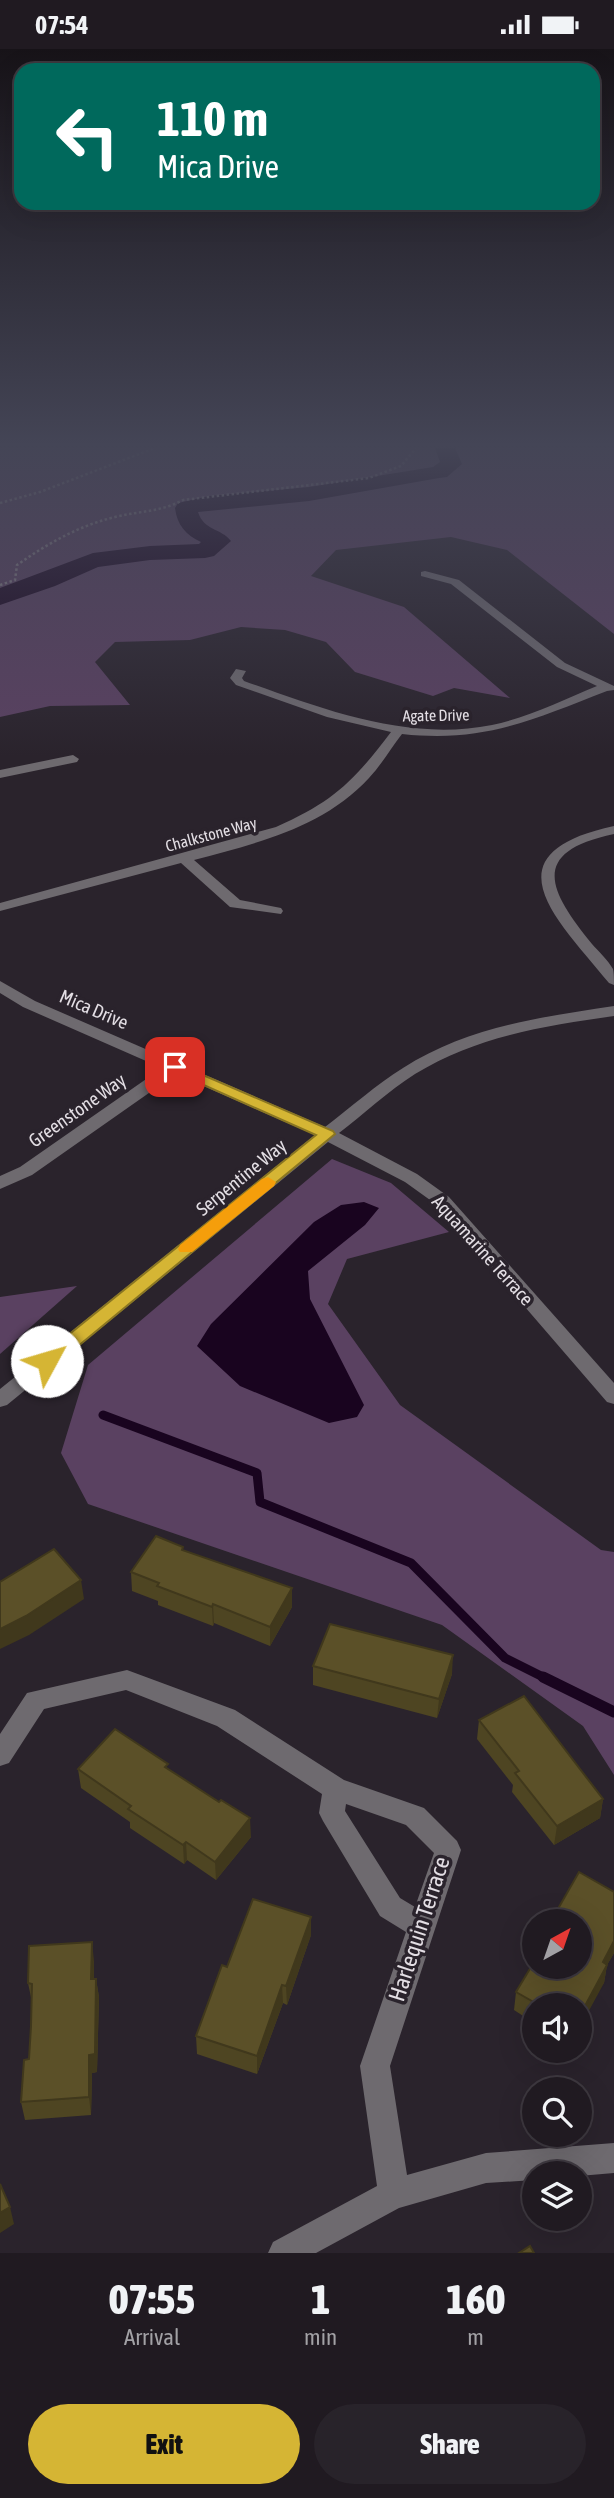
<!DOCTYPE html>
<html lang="en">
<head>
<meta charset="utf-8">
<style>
  :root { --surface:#201a21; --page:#28232a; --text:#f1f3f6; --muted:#a2a1a5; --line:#3d383f; --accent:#d5b534 }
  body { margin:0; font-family:"Asap Condensed",sans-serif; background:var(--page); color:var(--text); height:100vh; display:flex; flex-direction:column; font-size:26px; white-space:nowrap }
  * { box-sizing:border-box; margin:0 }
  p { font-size:23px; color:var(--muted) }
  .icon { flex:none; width:38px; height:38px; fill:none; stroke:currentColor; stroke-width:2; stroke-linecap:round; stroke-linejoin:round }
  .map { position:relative; height:2204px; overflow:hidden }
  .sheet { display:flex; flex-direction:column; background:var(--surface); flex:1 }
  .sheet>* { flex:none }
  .banner { position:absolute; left:14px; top:14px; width:586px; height:147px; border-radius:21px; box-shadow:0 7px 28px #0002,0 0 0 2px var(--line); background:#00695c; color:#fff; overflow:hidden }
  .needle { width:46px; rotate:40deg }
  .tools { position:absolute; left:522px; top:1860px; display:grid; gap:14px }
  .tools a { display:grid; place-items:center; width:70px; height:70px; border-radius:50%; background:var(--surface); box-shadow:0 7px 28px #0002,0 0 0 2px var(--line); font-size:35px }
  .pin { position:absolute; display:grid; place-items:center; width:60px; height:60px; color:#fff; margin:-30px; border-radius:14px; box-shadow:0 4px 10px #0006 }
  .me { position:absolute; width:77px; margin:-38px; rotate:51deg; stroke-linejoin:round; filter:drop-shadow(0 0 5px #0008) }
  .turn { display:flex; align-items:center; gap:24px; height:147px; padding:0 28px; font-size:32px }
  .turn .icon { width:91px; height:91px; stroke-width:2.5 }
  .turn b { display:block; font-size:49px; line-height:60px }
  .eta { display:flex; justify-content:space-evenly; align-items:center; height:119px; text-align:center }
  .eta b { font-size:42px; font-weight:800; line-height:49px }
  .action { display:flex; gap:14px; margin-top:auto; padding:14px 28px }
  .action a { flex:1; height:80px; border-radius:42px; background:var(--accent); color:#111; font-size:28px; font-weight:800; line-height:80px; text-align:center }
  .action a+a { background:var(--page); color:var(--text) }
  .status { display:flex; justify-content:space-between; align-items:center; height:49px; padding:0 35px; background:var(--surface); direction:ltr }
  .status svg { height:19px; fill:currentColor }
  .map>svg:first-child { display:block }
  .forest { fill:#5a4161 }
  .water { fill:#19041f }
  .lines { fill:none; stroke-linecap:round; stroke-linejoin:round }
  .stream-far1 { stroke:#19041f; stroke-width:9 }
  .stream { stroke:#19041f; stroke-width:11 }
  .river { fill:#19041f; fill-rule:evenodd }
  .path { stroke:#888289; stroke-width:2.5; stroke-dasharray:2.5 2.5; stroke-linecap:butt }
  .minor { fill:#6e6a6f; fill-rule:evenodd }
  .wall { fill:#4e4522 }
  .shaded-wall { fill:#40381c }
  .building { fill:#5b5028; stroke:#40381c; stroke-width:2 }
  .route { fill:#d5b534; stroke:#8a7622; stroke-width:2 }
  .slow { fill:#f59e0b }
  .labels { text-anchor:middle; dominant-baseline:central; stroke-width:7; stroke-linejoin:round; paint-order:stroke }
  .far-street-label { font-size:16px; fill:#e3dee4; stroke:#2a232c }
  .street-label { font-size:19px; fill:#e3dee4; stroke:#2a232c }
  .near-street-label { font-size:23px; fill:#e3dee4; stroke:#2a232c }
</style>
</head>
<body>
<div class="status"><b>07:54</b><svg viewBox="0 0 49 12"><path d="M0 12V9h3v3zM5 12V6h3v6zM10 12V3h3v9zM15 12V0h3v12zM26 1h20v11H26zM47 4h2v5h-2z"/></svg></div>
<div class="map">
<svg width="614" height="2204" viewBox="0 0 614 2204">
  <rect width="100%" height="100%" fill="#2a232c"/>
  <g class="forest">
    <polygon points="0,399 614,399 614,585 507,501 451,488 336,501 311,527 404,558 510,649 454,639 433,647 355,623 326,593 285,581 241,578 190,591 115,593 95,613 130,656 50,657 0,668"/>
    <polygon points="332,1110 391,1134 449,1183 347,1210 328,1255 400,1356 601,1501 614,1503 614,1726 583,1677 442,1576 88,1455 61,1404 88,1316"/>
    <polygon points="77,1237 0,1305 0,1248"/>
  </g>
  <polygon class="water" points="364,1153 379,1159 365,1176 308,1222 310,1250 364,1356 357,1368 329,1374 240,1337 197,1297 211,1275 314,1173 341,1156"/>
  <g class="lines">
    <polyline class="stream-far1" points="103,1366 257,1424 260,1453 411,1514 505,1609 547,1630"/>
    <polyline class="stream" points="543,1628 614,1663"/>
    <path class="river" d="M435 399H455L462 415 447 428 439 429 309 452 198 463C204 482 221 479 231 492L214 507 205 509 150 511 98 518 55 537 0 556V539L93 504 150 497 199 495 201 493C186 486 177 476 175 459L178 454 209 447 309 438 433 418 440 413Z"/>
    <g class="path">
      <polyline points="0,454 40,443 155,399"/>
      <path d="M0 536 15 531 17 516C47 495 78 477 115 468 139 462 161 463 183 451L369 429 401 417 416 399"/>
    </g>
    <g class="minor">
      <path d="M425 522 459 531 565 614 614 637V641L607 642C532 671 485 694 402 685 391 699 382 715 369 729 323 779 257 794 194 811L240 851 281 859 283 862 281 865 230 858 181 814 0 862V854L276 778C334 752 353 733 391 683L327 668 236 636 230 629 236 620 246 622 242 629 244 632C323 660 407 693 492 676 529 668 563 651 597 637L557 618 451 535 421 527V523Z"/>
      <polygon points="73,706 79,710 77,713 0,729 0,721"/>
      <path d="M614 777V785C528 803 549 842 592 895 598 902 608 911 613 920 614 924 614 931 614 936L609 934C558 871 484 805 614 777Z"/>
      <path d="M0 932 35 952 325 1078C351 1058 376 1036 403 1019 467 978 541 968 614 957V967C544 977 477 987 415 1025 388 1042 364 1065 339 1084L417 1125 449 1148 614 1334V1355L607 1353 437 1156 405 1133 328 1093 7 1356 0 1358V1340L315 1086 176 1025 32 1126 0 1140V1127L20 1118 162 1019 23 958 0 944Z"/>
      <path d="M127 1621 235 1661 344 1731 424 1759 457 1792 461 1801 390 2017 407 2126 486 2104 614 2094V2124L579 2127V2124H534V2131L486 2134 399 2159 316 2204H268L273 2193 377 2137 360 2017 406 1883 380 1867 323 1772 319 1764 322 1745 217 1677 126 1641 44 1660 9 1714 0 1717V1685L27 1644ZM346 1755 406 1776 434 1804 415 1858 400 1849 345 1762Z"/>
    </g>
  </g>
  <g class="wall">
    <polygon points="183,1501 292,1539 292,1558 270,1597 214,1574 213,1577 158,1556 158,1552 132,1542 131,1523"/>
    <polygon points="313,1617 452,1625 437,1669 313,1636"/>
    <polygon points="479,1671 603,1750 600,1769 554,1796 512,1743 513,1736 477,1690"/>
    <polygon points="78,1720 168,1720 251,1788 216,1831 187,1811 184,1815 130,1779 130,1773 81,1739"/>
    <polygon points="614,1843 614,1904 607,1916 604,1934 579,1956 534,1956 534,1974 514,1961 516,1943"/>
    <polygon points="311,1886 287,1956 283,1954 257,2025 197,2005 196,1987 227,1918"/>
    <polygon points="94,1912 94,1930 96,1930 99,1948 97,2023 92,2024 91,2066 25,2071 21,2053 29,2010 32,1953 28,1934"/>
  </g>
  <g class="shaded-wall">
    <polygon points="81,1531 84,1550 29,1586 0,1600 0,1580"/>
    <polygon points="292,1539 292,1558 270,1597 270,1578"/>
    <polygon points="213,1555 214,1574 213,1577 212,1558"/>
    <polygon points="453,1606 452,1625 437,1669 439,1650"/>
    <polygon points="603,1750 600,1769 554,1796 557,1777"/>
    <polygon points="250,1769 251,1788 216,1831 215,1813"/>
    <polygon points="186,1793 187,1811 184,1815 183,1796"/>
    <polygon points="311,1868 311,1886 287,1956 286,1937"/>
    <polygon points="614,1892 614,1904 607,1916 604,1934 579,1980 579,1968 603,1913"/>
    <polygon points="92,1893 94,1912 94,1949 91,1930"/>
    <polygon points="96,1930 99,1948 97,2023 92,2024 91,2066 89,2048 89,2006"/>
    <polygon points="282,1936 283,1954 257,2025 257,2007"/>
    <polygon points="10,2158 14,2175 0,2184 0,2164"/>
  </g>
  <g class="building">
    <polygon points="156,1487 183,1498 182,1501 292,1539 270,1578 213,1555 212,1558 157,1537 159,1534 131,1523"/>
    <polygon points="54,1500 81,1531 26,1567 0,1580 0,1533"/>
    <polygon points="330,1575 453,1606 439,1650 313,1617"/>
    <polygon points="524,1647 603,1750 557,1777 515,1724 519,1722 479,1671"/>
    <polygon points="115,1680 168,1715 165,1718 219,1753 221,1751 250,1769 215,1813 186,1793 183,1796 128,1760 131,1757 78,1720"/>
    <polygon points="579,1823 614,1843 614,1892 603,1913 607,1916 579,1968 579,1956 539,1956 516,1943 534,1913 534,1918 579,1918 579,1872 551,1872"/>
    <polygon points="253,1850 311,1868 286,1937 282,1936 257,2007 196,1987 222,1916 227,1918"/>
    <polygon points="92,1893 91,1930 96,1930 95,2005 89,2006 89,2048 21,2053 24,2011 29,2010 31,1977 32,1935 28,1934 29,1897"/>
    <polygon points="0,2135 10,2158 0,2164"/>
    <polygon points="530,2197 534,2204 519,2204"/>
  </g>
  <linearGradient id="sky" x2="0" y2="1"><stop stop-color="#171318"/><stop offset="0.56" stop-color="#444556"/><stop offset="1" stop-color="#444556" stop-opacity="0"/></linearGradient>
  <rect width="614" height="707" fill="url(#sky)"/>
  <polygon class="route" points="175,1014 333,1082 335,1085 54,1317 41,1317 38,1312 41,1308 316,1086 170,1021 168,1018 170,1015"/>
  <polygon class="slow" points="268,1128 276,1133 274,1137 192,1203 180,1203 178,1200 180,1196 262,1130"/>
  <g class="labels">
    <g class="far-street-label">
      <text transform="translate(436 666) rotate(-1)">Agate Drive</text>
      <text transform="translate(211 785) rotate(-15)">Chalkstone Way</text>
    </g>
    <g class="street-label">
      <text transform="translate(94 960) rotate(23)">Mica Drive</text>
      <text transform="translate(77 1061) rotate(-35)">Greenstone Way</text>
      <text transform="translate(241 1128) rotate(-39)">Serpentine Way</text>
      <text transform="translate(483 1201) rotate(48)">Aquamarine Terrace</text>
    </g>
    <g class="near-street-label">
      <text transform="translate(419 1880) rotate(-72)">Harlequin Terrace</text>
    </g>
  </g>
</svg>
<div class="tools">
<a><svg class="needle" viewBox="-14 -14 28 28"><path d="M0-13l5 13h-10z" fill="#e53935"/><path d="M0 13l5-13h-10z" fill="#a2a1a5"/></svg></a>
<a><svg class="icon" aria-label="sound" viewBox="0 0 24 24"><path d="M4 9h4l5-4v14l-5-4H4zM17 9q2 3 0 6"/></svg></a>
<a><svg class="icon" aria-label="search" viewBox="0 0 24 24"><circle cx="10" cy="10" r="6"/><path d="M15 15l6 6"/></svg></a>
<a><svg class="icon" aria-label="layers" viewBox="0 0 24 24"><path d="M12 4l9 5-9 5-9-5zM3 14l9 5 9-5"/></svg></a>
</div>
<div class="pin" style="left:175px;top:1018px;background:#d93025"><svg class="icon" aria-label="arrive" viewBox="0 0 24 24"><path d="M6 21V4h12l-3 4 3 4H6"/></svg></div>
<svg class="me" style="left:47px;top:1312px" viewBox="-20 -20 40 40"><circle r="19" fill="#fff"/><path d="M0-13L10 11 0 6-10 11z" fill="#d5b534"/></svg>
<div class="banner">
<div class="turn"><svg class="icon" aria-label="left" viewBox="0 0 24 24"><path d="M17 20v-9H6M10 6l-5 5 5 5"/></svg><div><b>110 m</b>Mica Drive</div></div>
</div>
</div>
<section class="sheet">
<div class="eta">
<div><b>07:55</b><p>Arrival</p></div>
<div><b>1</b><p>min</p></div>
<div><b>160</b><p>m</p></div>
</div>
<div class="action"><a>Exit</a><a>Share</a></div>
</section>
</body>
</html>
